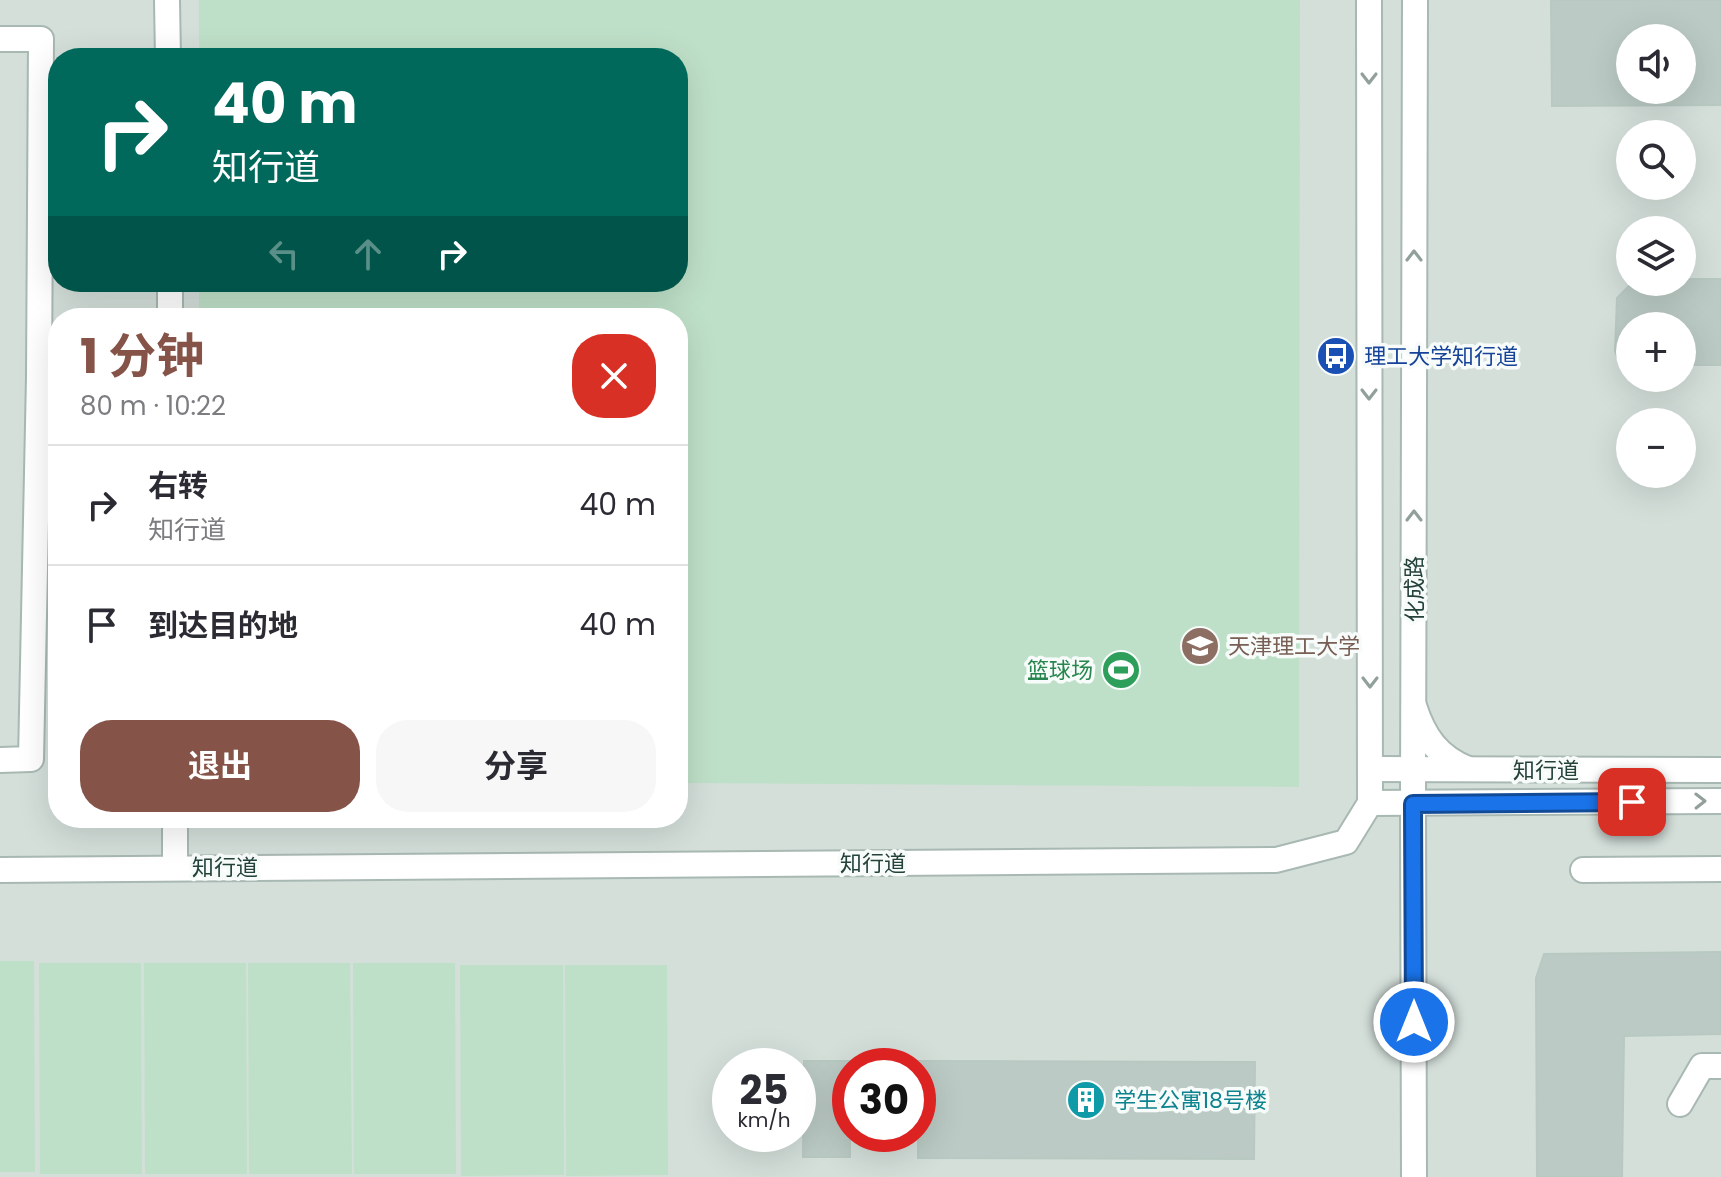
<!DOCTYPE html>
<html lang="zh">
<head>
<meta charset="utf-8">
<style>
  :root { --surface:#fff; --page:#f7f7f7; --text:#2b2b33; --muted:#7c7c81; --line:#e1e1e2; --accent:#855347 }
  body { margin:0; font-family:Poppins,"Noto Sans SC",sans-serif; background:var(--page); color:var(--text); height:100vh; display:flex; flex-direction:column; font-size:30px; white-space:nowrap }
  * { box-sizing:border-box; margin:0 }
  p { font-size:26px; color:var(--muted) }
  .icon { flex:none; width:44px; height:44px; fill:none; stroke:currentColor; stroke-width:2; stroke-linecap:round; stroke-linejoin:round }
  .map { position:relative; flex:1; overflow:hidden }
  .sheet { position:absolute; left:48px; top:308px; width:640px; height:520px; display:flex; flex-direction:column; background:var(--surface); border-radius:32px; box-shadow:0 8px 32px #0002 }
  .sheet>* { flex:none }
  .guide { position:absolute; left:48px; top:48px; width:640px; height:244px; border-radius:32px; box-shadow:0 8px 32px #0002; background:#00695c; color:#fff; overflow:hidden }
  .tools { position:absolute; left:1616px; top:24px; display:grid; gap:16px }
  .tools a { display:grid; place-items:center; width:80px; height:80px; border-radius:50%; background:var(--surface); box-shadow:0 8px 32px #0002; font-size:40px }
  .speed { position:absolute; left:712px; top:1048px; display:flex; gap:16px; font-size:40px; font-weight:700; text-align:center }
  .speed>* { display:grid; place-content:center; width:104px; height:104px; border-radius:50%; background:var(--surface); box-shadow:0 8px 32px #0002; line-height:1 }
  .speed small { font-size:20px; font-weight:400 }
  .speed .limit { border:12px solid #d22; background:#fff; color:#111 }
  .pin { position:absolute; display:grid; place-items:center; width:68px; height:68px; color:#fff; margin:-34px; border-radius:16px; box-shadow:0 4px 12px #0006 }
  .me { position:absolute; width:88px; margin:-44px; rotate:0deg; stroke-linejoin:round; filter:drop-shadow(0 0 6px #0008) }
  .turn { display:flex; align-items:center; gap:28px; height:168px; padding:0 32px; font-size:36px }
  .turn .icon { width:104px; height:104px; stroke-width:2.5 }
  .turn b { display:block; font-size:56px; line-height:68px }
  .lanes { display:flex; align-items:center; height:76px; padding:0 32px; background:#0003; justify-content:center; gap:40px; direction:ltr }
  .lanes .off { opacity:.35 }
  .round { display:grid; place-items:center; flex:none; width:84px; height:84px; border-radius:32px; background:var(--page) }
  .summary { display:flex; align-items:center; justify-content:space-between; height:136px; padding:0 32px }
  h1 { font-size:48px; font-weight:700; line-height:60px; color:var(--accent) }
  .action { display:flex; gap:16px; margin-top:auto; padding:16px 32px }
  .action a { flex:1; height:92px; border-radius:32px; background:var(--accent); color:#fff; font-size:32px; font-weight:700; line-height:92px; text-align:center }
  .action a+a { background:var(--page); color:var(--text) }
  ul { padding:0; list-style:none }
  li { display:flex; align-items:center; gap:24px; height:120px; padding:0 32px; border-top:2px solid var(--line) }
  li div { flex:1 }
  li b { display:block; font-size:30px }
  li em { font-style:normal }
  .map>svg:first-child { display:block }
  .built { fill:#d4dfda; fill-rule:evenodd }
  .green { fill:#bfe0c8 }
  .building { fill:#bbcac4; stroke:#b8c9c2; stroke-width:2; fill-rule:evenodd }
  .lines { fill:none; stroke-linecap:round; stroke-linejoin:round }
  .service-casing { stroke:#a8b8b2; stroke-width:28 }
  .minor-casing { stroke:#a8b8b2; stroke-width:28 }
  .tertiary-casing { stroke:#a8b8b2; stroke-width:28 }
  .service { stroke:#fff; stroke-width:24 }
  .minor { stroke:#fff; stroke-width:24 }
  .tertiary { stroke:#fff; stroke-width:24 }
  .oneway { stroke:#92a09c }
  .route-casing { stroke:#114b97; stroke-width:20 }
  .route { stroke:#1a73e8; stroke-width:14 }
  .labels { text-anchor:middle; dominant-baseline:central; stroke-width:7; stroke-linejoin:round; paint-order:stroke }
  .transit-label { font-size:22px; fill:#164399; stroke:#f7fbf9; text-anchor:start }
  .street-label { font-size:22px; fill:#24423a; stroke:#f7fbf9 }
  .education-label { font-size:22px; fill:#785e54; stroke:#f7fbf9; text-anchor:start }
  .leisure-label { font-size:22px; fill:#27864d; stroke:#f7fbf9; text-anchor:end }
  .culture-label { font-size:22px; fill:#0d838f; stroke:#f7fbf9; text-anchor:start }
</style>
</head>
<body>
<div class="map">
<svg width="1721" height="1177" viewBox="0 0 1721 1177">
  <rect width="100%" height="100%" fill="#e6efeb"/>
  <path class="built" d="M0 0H1721V1177H0ZM1630 38H1682V90H1630ZM58 58H678V282H58ZM1630 134H1682V186H1630ZM1630 230H1682V282H1630ZM58 318H678V818H58ZM1630 326H1682V378H1630ZM1630 422H1682V474H1630ZM730 1066H798V1134H730ZM850 1066H918V1134H850Z"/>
  <g class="green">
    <polygon points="199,0 1300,0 1299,787 678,783 678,318 199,318 199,282 678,282 678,58 199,58"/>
    <polygon points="0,961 34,961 35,1172 0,1172"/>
    <polygon points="39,963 141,963 142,1174 40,1174"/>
    <polygon points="144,963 246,963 247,1174 145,1174"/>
    <polygon points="248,963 350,963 352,1174 249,1174"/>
    <polygon points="353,963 455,963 456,1174 354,1174"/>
    <polygon points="460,965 563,965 564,1175 461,1176"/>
    <polygon points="565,965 667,965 668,1175 566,1176"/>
  </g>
  <g class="building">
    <path d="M1551 0H1721V105L1552 106ZM1630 38H1682V90H1630Z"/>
    <polygon points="1682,279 1721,279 1721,365 1682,365 1682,326 1630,326 1630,366 1621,366 1615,351 1617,298 1630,285 1682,282"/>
    <polygon points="1721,952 1721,1034 1624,1036 1622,1177 1537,1177 1536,978 1544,954"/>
    <polygon points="804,1061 850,1061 850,1157 803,1157"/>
    <polygon points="918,1061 1255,1062 1254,1159 918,1158"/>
  </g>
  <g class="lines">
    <g class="service-casing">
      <g id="service">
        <polyline points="0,39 41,39 39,377 58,377"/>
        <polyline points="0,760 31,759 39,377"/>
        <polyline points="1583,870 1721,869"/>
        <polyline points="1680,1104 1702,1066 1721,1066"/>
      </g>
    </g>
    <g class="minor-casing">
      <g id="minor">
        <polyline points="167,0 168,58"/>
        <polyline points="170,282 170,318"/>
        <path d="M1414 706C1424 737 1438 757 1468 769"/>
        <polyline points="1370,769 1721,770"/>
        <polyline points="1370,803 1721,801"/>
        <polyline points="1413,804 1414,1177"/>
        <polyline points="175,818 175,867"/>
      </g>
    </g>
    <g class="tertiary-casing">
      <g id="tertiary">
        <polyline points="1413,804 1415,0"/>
        <polyline points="0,870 1276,860 1346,842 1370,803 1369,0"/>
      </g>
    </g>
    <use href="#service" class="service"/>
    <use href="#minor" class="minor"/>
    <use href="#tertiary" class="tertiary"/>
  </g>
  <defs><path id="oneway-chevron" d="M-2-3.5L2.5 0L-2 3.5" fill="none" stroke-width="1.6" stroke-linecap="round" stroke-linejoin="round" transform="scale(2)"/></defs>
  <g class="oneway">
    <use href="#oneway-chevron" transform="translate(1369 78) rotate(90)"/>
    <use href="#oneway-chevron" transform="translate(1414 256) rotate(-90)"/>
    <use href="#oneway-chevron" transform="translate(1369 394) rotate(90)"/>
    <use href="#oneway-chevron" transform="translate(1414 516) rotate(-90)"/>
    <use href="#oneway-chevron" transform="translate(1370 682) rotate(90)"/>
    <use href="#oneway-chevron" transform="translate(1700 801) rotate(-1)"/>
  </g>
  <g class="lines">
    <g class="route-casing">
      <polyline id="route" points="1414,1022 1413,804 1632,802"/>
    </g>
    <use href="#route" class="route"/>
  </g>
  <defs>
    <g id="bus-disc" transform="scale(2)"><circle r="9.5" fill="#1a4fb4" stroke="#f7fbf9"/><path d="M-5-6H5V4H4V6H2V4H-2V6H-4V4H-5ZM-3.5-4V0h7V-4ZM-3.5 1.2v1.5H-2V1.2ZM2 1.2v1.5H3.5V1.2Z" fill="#fff"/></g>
    <g id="university-disc" transform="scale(2)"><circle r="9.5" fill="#8d6e63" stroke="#f7fbf9"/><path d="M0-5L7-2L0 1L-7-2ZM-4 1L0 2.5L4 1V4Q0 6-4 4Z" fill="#fff"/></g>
    <g id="stadium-disc" transform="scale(2)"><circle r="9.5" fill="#2e9e5b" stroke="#f7fbf9"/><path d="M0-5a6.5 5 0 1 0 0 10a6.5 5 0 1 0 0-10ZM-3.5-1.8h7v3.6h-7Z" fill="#fff"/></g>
    <g id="building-disc" transform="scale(2)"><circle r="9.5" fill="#0f9aa8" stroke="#f7fbf9"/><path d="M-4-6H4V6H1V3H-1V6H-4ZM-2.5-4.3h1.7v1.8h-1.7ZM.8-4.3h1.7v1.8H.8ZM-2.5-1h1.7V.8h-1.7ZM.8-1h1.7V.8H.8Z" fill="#fff"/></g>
  </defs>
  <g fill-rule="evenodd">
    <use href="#bus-disc" x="1336" y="356"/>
    <use href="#university-disc" x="1200" y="646"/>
    <use href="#stadium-disc" x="1121" y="670"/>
    <use href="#building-disc" x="1086" y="1100"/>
  </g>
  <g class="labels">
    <g class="transit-label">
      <text x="1364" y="356">理工大学知行道</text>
    </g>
    <g class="street-label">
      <text transform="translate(1414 589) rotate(-90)">化成路</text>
      <text x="1546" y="770">知行道</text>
      <text x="873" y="863">知行道</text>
      <text x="225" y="867">知行道</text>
    </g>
    <g class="education-label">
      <text x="1228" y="646">天津理工大学</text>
    </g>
    <g class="leisure-label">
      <text x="1093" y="670">篮球场</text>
    </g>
    <g class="culture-label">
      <text x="1114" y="1100">学生公寓18号楼</text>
    </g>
  </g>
</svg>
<div class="tools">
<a><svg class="icon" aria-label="sound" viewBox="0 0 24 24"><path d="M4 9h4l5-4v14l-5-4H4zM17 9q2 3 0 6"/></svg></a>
<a><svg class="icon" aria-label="search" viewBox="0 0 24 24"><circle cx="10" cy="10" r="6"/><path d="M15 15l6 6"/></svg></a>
<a><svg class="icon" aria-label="layers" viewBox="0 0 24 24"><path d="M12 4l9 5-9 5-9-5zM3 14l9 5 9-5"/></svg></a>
<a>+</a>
<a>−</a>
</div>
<div class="speed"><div>25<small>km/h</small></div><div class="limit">30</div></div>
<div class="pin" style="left:1632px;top:802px;background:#d93025"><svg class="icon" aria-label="arrive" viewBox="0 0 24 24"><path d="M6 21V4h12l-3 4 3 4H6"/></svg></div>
<svg class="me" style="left:1414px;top:1022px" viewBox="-20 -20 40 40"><circle r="17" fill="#1a73e8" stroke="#fff" stroke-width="3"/><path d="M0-11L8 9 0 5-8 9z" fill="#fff"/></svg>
<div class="guide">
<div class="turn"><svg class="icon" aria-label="right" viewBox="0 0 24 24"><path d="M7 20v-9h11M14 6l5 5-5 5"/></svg><div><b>40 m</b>知行道</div></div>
<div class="lanes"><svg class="icon off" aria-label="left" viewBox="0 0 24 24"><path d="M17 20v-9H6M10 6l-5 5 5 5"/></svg><svg class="icon off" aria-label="ahead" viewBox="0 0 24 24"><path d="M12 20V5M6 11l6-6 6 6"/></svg><svg class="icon" aria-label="right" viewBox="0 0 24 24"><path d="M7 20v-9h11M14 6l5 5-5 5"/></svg></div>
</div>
<section class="sheet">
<div class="summary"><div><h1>1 分钟</h1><p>80 m · 10:22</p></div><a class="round" style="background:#d93025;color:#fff"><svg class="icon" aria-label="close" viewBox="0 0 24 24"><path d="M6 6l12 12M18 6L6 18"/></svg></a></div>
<ul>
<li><svg class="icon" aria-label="right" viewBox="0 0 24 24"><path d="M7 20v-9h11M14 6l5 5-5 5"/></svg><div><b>右转</b><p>知行道</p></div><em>40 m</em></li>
<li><svg class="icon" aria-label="arrive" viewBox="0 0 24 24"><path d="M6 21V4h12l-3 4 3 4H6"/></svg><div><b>到达目的地</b></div><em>40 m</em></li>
</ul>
<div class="action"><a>退出</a><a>分享</a></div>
</section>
</div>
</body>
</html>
